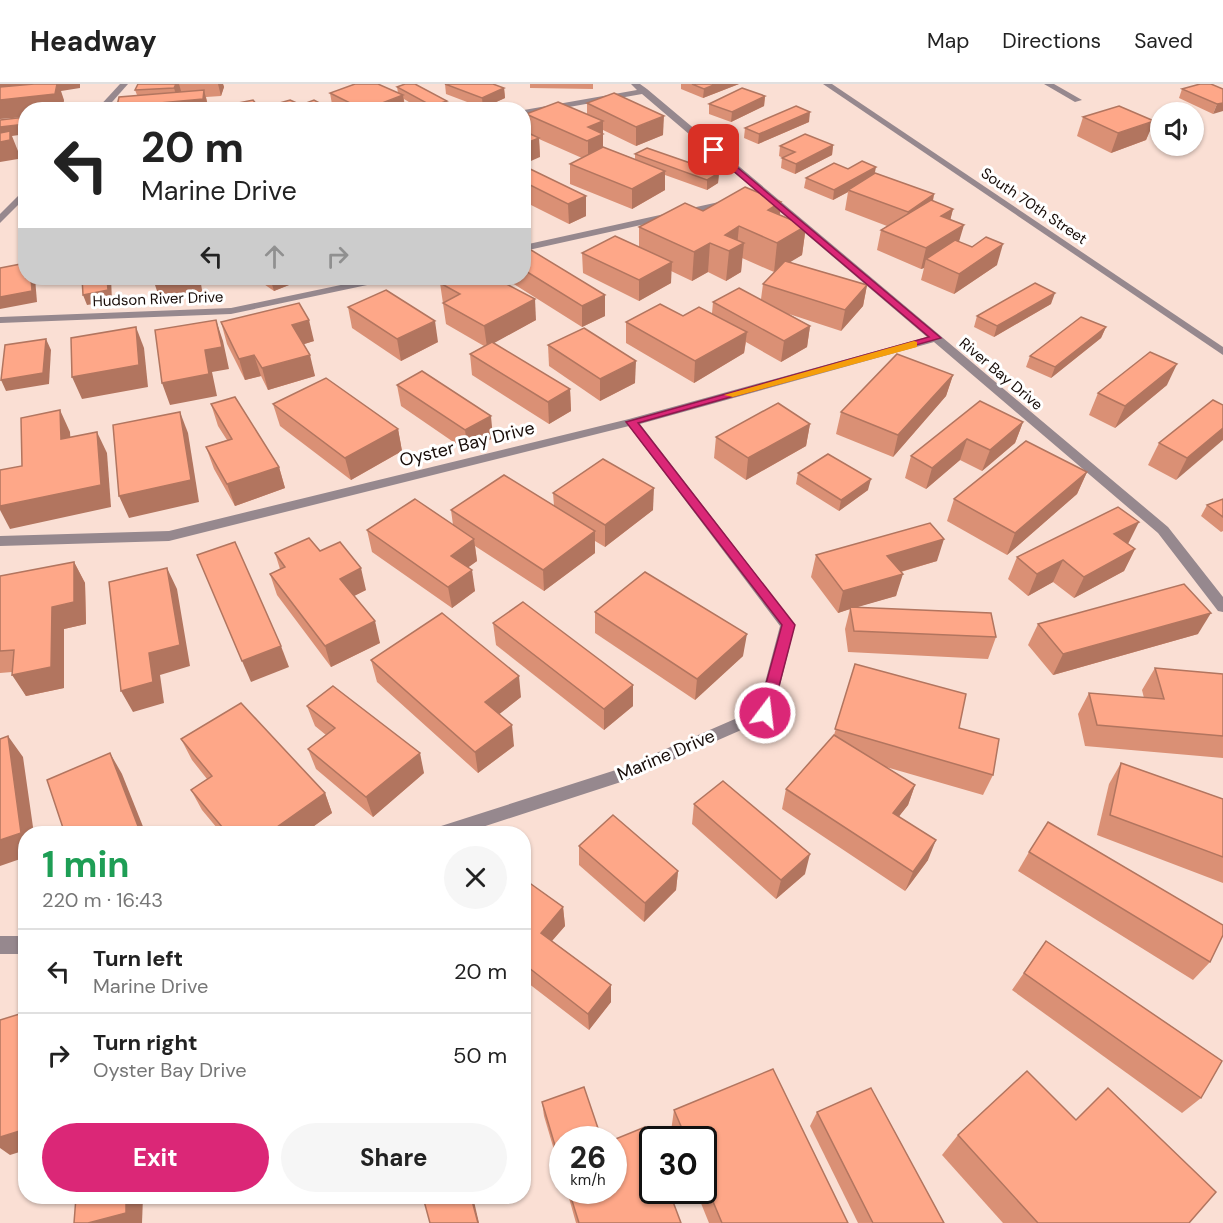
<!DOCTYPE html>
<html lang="en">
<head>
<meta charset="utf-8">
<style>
  :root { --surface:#fff; --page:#f6f6f6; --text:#222; --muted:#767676; --line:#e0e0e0; --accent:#db2777 }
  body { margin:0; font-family:"DM Sans",sans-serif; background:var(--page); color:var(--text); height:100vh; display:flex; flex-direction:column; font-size:22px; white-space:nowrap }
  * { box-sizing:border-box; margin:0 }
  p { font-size:20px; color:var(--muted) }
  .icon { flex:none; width:33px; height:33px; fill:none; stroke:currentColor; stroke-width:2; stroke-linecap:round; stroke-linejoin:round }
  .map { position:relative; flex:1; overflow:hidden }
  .panel { position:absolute; left:18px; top:742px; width:513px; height:378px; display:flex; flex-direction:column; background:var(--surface); border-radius:24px; box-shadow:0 2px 4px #0004 }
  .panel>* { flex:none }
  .banner { position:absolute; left:18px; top:18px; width:513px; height:183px; border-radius:24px; box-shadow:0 2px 4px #0004; background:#fff; color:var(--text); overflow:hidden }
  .fabs { position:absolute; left:1150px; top:18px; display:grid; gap:12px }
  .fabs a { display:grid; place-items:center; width:54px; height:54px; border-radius:50%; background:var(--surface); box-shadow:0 2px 4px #0004; font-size:30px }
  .speed { position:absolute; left:549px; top:1042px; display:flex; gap:12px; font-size:30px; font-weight:700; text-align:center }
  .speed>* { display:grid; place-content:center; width:78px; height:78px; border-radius:50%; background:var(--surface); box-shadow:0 2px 4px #0004; line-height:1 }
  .speed small { font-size:15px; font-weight:400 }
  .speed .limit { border:3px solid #111; border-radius:9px; background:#fff; color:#111 }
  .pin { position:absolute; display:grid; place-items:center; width:51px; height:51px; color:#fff; margin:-26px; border-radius:12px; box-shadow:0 3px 9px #0006 }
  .me { position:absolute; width:66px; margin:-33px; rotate:15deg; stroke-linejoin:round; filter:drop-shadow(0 0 4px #0008) }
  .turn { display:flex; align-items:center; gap:21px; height:126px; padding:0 24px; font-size:27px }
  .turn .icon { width:78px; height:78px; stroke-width:2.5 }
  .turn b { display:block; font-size:42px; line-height:51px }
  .lanes { display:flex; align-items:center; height:57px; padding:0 24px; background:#0003; justify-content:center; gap:30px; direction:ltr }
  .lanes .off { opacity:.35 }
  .round { display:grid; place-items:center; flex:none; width:63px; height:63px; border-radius:32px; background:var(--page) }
  .summary { display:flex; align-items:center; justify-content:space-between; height:102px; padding:0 24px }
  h1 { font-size:36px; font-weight:700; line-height:45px; color:#1e9e55 }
  .button { display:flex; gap:12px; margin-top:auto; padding:12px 24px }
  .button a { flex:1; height:69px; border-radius:36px; background:var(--accent); color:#fff; font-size:24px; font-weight:700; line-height:69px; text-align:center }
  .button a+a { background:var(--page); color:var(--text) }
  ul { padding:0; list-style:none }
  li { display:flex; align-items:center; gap:18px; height:84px; padding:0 24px; border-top:2px solid var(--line) }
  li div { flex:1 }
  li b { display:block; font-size:22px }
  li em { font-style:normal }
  header { display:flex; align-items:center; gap:36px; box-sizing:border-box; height:84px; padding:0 30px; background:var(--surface); border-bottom:2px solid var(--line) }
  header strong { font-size:28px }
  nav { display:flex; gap:33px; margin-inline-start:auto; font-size:21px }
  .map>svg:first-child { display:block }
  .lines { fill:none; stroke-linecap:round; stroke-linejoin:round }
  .minor { fill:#96888e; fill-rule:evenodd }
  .wall { fill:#da9075 }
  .shaded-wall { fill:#b2755f }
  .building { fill:#fea788; stroke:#b2755f; stroke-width:1.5 }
  .route { fill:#db2777; stroke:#8e194d; stroke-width:1.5 }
  .slow { fill:#f59e0b }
  .labels { text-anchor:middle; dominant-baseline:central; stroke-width:6; stroke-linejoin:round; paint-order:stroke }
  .far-street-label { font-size:15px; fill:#160b07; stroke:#fff }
  .street-label { font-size:18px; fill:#160b07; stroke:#fff }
</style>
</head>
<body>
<header>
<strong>Headway</strong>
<nav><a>Map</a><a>Directions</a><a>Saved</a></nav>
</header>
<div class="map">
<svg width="1223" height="1139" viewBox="0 0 1223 1139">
  <rect width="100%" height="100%" fill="#fadfd4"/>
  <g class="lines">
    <g class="minor">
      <polygon points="120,0 128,0 105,26 96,26"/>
      <polygon points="631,0 640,0 647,5 1168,443 1223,513 1223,528 1218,527 1158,449 934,258 640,340 795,541 773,629 771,633 627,696 461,750 429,750 432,745 438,743 622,684 758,625 780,542 629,342 169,457 0,462 0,452 169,447 629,335 927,253 642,10 524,31 524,26 637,6"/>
      <polygon points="823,0 832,0 1223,263 1223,271"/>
      <polygon points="1044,0 1054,0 1082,16 1075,18"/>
      <polygon points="26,104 26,113 0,139 0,130"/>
      <polygon points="728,116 733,119 731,121 524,167 524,161"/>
      <polygon points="374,194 391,194 386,197 231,230 0,239 0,233 231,224"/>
      <rect x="0" y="852" width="26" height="18"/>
    </g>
  </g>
  <g class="wall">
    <polygon points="138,0 223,0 224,3 221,12 206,13 209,26 137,11 135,6"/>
    <polygon points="445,0 504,4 505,14 483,24 446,10"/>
    <polygon points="530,0 593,0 593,5 530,4"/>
    <polygon points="681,0 739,0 703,14 681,5"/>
    <polygon points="397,3 448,26 422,26 404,15 405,26 333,26 330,9 398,9"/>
    <polygon points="1182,5 1223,5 1213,30 1179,14"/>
    <polygon points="765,12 764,22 731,38 709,30 709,20"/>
    <polygon points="587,19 663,51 636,62 603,46 603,63 635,75 635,70 719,89 718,99 707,106 665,91 665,106 632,125 570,100 570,80 582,74 539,55 540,73 527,48 526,30 587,30"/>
    <polygon points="276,20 325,22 326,26 277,26"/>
    <polygon points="1083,33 1154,37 1146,56 1111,69 1077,52"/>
    <polygon points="809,38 758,60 744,54 745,44"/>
    <polygon points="833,61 832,71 795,90 781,84 782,74 783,74 779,72 780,62"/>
    <polygon points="524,82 586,112 586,132 569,140 527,119 528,134 524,137"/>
    <polygon points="848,85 875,89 934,110 933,117 953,125 950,136 959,158 997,181 954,210 921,196 924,184 921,185 877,166 881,146 887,142 845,126 848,108 833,116 804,104 806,94"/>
    <polygon points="781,118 780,131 806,142 802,171 789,178 867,201 863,222 841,247 789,230 810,242 807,263 781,278 746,258 744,269 694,299 626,259 626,238 712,229 713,218 761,215 763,200 776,186 774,188 742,174 741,188 726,197 708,188 692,197 671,187 671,199 639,217 583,189 582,169 639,163 639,143 703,127"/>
    <polygon points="524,169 605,211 605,232 582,243 509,197 509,194 524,194"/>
    <polygon points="255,194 292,194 294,199 274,207"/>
    <polygon points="440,199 536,236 493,259 570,305 571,327 549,340 472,291 470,270 484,262 446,240"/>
    <polygon points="1051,220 994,253 974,243 977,232"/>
    <polygon points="348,223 438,258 401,277 352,244"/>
    <polygon points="221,238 314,257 304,260 315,292 268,306 261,292 245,296 227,260"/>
    <polygon points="1106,243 1101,254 1051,294 1026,283 1030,272"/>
    <polygon points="548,261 635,299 600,317 549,282"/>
    <polygon points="953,291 946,312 893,373 836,350 841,328"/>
    <polygon points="397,301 493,354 468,368 401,322"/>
    <polygon points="1167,301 1115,344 1089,331 1098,309"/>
    <polygon points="211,320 279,383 285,404 235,422 214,385 206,363 227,356 218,342"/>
    <polygon points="273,320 398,345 402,367 351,396 280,342"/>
    <polygon points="1223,321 1176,396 1148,381 1159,359"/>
    <polygon points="1023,338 1015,359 982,387 960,376 926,405 905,394 911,372"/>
    <polygon points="810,340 806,362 746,396 714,374 716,353"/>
    <polygon points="1087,388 1077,410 1007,471 947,437 954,415"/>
    <polygon points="798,389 868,406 839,427 796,400"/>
    <polygon points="553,409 653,426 605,463 595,457 595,469 544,507 475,462 477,477 468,483 475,507 452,524 372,468 367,446 453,441 451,426 554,422"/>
    <polygon points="1223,415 1223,447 1221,448 1201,432 1207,421"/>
    <polygon points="1127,460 1135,465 1124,487 1074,514 1053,498 1028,512 1008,495 1017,473"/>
    <polygon points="320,467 366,506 354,512 380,559 331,583 277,511 270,490 280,485 275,469"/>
    <polygon points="816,471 937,477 901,488 896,512 856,523 996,553 988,575 848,568 845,545 850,525 838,529 811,493"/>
    <polygon points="74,478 85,499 86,540 64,545 64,604 26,612 12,588 0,589 0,492"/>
    <polygon points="595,528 743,572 695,616 595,549"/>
    <polygon points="493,539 633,601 633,622 604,646 496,561"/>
    <polygon points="1038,540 1198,550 1053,591 1028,561"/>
    <polygon points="371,576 521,613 499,630 514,662 478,689 377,598"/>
    <polygon points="855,580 959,644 993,691 983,711 886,683 915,701 908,721 898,733 928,776 905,807 782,725 786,705 834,651"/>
    <polygon points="1155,584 1223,590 1223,674 1085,662 1078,630 1089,609 1144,614 1142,606"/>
    <polygon points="307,622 424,689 373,733 316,685 308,665 326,651 315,642"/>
    <polygon points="181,655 325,709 332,729 303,750 222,750 202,726 191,706 207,695 192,676"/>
    <polygon points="1121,679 1223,715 1223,799 1097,751 1109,700"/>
    <polygon points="694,720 805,790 776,815 692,740"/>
    <polygon points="579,762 678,787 676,806 644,838 579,781"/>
    <polygon points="1029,768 1210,878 1193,896 1018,787"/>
    <polygon points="524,795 563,823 565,842 552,857 611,901 611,918 589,946 524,896"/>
    <polygon points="1046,857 1201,1014 1182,1029 1012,906"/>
    <polygon points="542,1018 562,1056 562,1093 544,1032"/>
    <polygon points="674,1026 848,1139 709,1139 696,1107 704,1107 704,1056 675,1056 671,1047"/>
    <polygon points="817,1028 944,1139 858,1139 810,1042"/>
    <polygon points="1075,1036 1189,1139 1003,1139 942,1071 958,1051"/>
    <polygon points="567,1107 614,1107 681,1139 576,1139"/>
  </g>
  <g class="shaded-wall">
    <polygon points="0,0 80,0 80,4 61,7 64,16 63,26 26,26 26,33 0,35 0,16 4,13 0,3"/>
    <polygon points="176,0 179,0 183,14 204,6 209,26 159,26 160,19 178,17 174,4"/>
    <polygon points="218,0 223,0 224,3 221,12"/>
    <polygon points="716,0 739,0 703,14 704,5"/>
    <polygon points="504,4 505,14 483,24 482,14"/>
    <polygon points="403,11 405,26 366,26"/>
    <polygon points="765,12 764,22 731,38 732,28"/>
    <polygon points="447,17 448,26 433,26 432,22"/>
    <polygon points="1223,19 1223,27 1213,30 1217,20"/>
    <polygon points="325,22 326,26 315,26"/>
    <polygon points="810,28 809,38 758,60 759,50"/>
    <polygon points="664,32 663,51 636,62 636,43"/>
    <polygon points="603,37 603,70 588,77 588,43"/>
    <polygon points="1154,37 1146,56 1111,69 1118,49"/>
    <polygon points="26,40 26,50 12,52 18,67 18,75 0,78 0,43"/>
    <polygon points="539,54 540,73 524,80 524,60"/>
    <polygon points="833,61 832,71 795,90 796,80"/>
    <polygon points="876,83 874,93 848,106 848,108 833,116 834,106"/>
    <polygon points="665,87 665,106 632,125 632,105"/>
    <polygon points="719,89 718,99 707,106 707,96"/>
    <polygon points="934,110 930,130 903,149 908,128"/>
    <polygon points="586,112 586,132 569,140 568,120"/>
    <polygon points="527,114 528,134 524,137 524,116"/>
    <polygon points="781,118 778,147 768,126"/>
    <polygon points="953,125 948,145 941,132"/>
    <polygon points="964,141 958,161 926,175 924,184 921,185 926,164"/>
    <polygon points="739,142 737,163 744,159 741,188 726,197 729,167 725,151"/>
    <polygon points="806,142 802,171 774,188 777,159"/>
    <polygon points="710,159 708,188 692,197 694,168"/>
    <polygon points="1003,160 997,181 954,210 959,190"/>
    <polygon points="672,178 671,199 639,217 639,196"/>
    <polygon points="31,194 35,194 37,218 0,225 0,213"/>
    <polygon points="107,194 111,194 112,217 87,221 83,211"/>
    <polygon points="182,194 200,194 203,212 161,219 154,198"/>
    <polygon points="279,194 292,194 294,199 274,207 271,197"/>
    <polygon points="867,201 863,222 841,247 845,226"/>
    <polygon points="1055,209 1051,220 994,253 997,242"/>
    <polygon points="605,211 605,232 582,243 582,222"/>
    <polygon points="535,215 536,236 487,263 484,242"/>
    <polygon points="216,236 223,257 229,285 212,288 217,312 170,321 162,299 205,266"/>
    <polygon points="309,236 314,257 298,262 292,241"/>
    <polygon points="435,237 438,258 401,277 397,255"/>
    <polygon points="810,242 807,263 781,278 784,257"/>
    <polygon points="136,243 144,264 148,303 82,315 72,293"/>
    <polygon points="1106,243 1101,254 1051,294 1055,283"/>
    <polygon points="747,248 744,269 694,299 695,277"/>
    <polygon points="46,255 51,266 49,300 6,307 1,296"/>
    <polygon points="254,271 261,292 245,296 239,275"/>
    <polygon points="310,271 315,292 268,306 262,284"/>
    <polygon points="636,277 635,299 600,317 600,295"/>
    <polygon points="1177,280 1167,301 1115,344 1125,322"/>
    <polygon points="953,291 946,312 893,373 898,351"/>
    <polygon points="570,305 571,327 549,340 548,318"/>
    <polygon points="60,326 70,348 72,377 61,355"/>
    <polygon points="180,328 188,349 199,418 129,434 119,412"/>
    <polygon points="491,332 493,354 468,368 465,346"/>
    <polygon points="1023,338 1015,359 982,387 990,366"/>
    <polygon points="810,340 806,362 746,396 748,374"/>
    <polygon points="1223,344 1223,356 1176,396 1187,374"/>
    <polygon points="398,345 402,367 351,396 345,374"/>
    <polygon points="97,348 107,369 111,423 10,445 0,426 0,422"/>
    <polygon points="967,355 960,376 926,405 932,384"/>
    <polygon points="279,383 285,404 235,422 227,400"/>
    <polygon points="1087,388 1077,410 1007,471 1015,449"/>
    <polygon points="871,395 868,406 839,427 841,416"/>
    <polygon points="654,404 653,426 605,463 605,441"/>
    <polygon points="1139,438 1128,460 1103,472 1114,450"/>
    <polygon points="595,447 595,469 544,507 543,486"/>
    <polygon points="474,455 477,477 455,493 451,472"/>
    <polygon points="944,455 937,477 882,493 887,472"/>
    <polygon points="1135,465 1124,487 1074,514 1084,493"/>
    <polygon points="1063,476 1053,498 1028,512 1037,490"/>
    <polygon points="74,478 85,499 86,540 64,545 64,604 26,612 12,591 52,523"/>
    <polygon points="167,484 177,505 190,582 160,591 164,619 133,628 121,607 149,569"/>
    <polygon points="361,484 366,506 346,516 340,495"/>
    <polygon points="472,486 475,507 452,524 448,503"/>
    <polygon points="903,490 896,512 851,525 850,523 850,525 838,529 843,507"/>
    <polygon points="1211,529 1198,550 1053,591 1063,570"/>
    <polygon points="375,537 380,559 331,583 325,562"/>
    <polygon points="747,550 743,572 695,616 697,595"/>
    <polygon points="281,562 289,583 251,598 242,577"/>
    <polygon points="519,592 521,613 488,639 485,618"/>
    <polygon points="633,601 633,622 604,646 604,625"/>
    <polygon points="512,641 514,662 478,689 475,668"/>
    <polygon points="8,652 23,673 34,750 26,750 26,773 0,782 0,756"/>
    <polygon points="110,669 122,690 146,750 141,750"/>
    <polygon points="420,669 424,689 373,733 366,713"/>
    <polygon points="915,701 908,721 886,749 893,729"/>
    <polygon points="325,709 332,729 303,750 267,750"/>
    <polygon points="936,756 928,776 905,807 913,788"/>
    <polygon points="810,770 805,790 776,815 781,796"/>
    <polygon points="678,787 676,806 644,838 645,819"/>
    <polygon points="563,823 565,842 543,867 541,849"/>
    <polygon points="611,901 611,918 589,946 588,930"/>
    <polygon points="26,1045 26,1066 10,1071 0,1064 0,1053"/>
    <polygon points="126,1113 143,1113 142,1139 88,1139"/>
    <polygon points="471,1113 473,1113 479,1139 478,1139"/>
  </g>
  <g class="building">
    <polygon points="34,0 57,0 55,10 0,16 0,3"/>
    <polygon points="138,0 176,0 174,4 135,6"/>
    <polygon points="355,0 378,0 403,11 364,26 330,9"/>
    <polygon points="405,0 415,0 447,17 432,22 397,3"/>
    <polygon points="445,0 493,0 504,4 482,14"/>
    <polygon points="692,0 716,0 704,5"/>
    <polygon points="1200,0 1211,0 1223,5 1223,19 1217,20 1182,5"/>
    <polygon points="742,4 765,12 732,28 709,20"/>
    <polygon points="204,6 203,15 160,19 159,26 116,26 119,13"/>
    <polygon points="614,9 664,32 636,43 587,19"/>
    <polygon points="253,16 261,26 220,26 218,23"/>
    <polygon points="290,16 301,21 314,16 325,22 315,26 286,26 276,20"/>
    <polygon points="558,18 603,37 588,43 603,50 587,57 526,30"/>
    <polygon points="796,22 810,28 759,50 745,44"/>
    <polygon points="1119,22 1154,37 1118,49 1083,33"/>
    <polygon points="26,33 26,40 0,43 0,36"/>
    <polygon points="10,47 10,56 0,58 0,49"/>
    <polygon points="524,47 539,54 524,60"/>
    <polygon points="805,50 833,61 796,80 782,74 795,68 780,62"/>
    <polygon points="603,63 665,87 632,105 570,80"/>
    <polygon points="647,64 719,89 707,96 635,70"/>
    <polygon points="862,77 876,83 834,106 806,94 834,79 848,85"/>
    <polygon points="524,82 586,112 568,120 524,98"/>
    <polygon points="875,89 934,110 908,128 848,106"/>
    <polygon points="745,103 781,118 768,126 806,142 777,159 739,142 725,151 744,159 729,167 710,159 694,168 639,143 685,119 703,127"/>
    <polygon points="931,116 953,125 941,132 964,141 926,164 881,146"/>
    <polygon points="615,152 672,178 639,196 582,169"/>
    <polygon points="986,153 1003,160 959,190 926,175 955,156 972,163"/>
    <polygon points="531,166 605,211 582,222 524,186 524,169"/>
    <polygon points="785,177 867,201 845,226 763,200"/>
    <polygon points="26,179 26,194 31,194 32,207 0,213 0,184"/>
    <polygon points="82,194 107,194 108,206 83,211"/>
    <polygon points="153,194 182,194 154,198"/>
    <polygon points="267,194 279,194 271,197"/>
    <polygon points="451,194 495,194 535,215 484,242 443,219 460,210 440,199"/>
    <polygon points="1035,199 1055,209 997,242 977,232"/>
    <polygon points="739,204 810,242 784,257 713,218"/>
    <polygon points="386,206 435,237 397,255 348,223"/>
    <polygon points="299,219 309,236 292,241 310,271 262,284 254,271 239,275 221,238"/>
    <polygon points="660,220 683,232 699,223 747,248 695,277 626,238"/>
    <polygon points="1081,233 1106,243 1055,283 1030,272"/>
    <polygon points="216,236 222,263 205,266 209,290 162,299 155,246"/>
    <polygon points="136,243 139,281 72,293 71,254"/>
    <polygon points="584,244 636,277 600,295 548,261"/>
    <polygon points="46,255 43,289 1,296 5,261"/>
    <polygon points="492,258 570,305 548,318 470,270"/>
    <polygon points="1150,268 1177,280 1125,322 1098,309"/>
    <polygon points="897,270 953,291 898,351 841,328"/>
    <polygon points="422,287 491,332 465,346 397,301"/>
    <polygon points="326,294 398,345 345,374 273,320"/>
    <polygon points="235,313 279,383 227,400 206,363 232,355 211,320"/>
    <polygon points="1213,316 1223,321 1223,344 1187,374 1159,359"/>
    <polygon points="980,317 1023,338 990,366 967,355 932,384 911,372"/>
    <polygon points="778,319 810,340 748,374 716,353"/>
    <polygon points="60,326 61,355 97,348 101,401 0,422 0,386 22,382 21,334"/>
    <polygon points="180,328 191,396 119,412 113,341"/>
    <polygon points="1026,357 1087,388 1015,449 954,415"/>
    <polygon points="828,370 871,395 841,416 798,389"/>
    <polygon points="603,375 654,404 605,441 553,409"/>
    <polygon points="504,391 595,447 543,486 451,426"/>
    <polygon points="415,415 474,455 451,472 472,486 448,503 367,446"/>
    <polygon points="1223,415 1223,433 1207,421"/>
    <polygon points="1118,423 1139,438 1114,450 1135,465 1084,493 1063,476 1037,490 1017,473"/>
    <polygon points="930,439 944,455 887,472 903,490 843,507 816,471"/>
    <polygon points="309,454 320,467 340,458 361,484 340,495 375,537 325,562 270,490 285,483 275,469"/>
    <polygon points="235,458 281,562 242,577 197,471"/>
    <polygon points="74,478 74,518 52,523 51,583 12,591 14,566 0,567 0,492"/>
    <polygon points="167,484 180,561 149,569 153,598 121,607 109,498"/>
    <polygon points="645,488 747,550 697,595 595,528"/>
    <polygon points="1184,500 1211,529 1063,570 1038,540"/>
    <polygon points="523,518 633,601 604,625 493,539"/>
    <polygon points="850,523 991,529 996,553 854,547"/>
    <polygon points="442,529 519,592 485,618 512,641 475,668 371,576"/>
    <polygon points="855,580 966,610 959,644 999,655 993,691 835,645"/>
    <polygon points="1155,584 1223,590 1223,652 1097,641 1089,609 1164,615"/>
    <polygon points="333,602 420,669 366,713 308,665 335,644 307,622"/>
    <polygon points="241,619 325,709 267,750 228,750 191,706 212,692 181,655"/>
    <polygon points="834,651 915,701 893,729 936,756 913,788 786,705"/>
    <polygon points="8,652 21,749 0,756 0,655"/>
    <polygon points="110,669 141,750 65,750 47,696"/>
    <polygon points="1121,679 1223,715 1223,773 1110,731"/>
    <polygon points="723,697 810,770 781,796 694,720"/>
    <polygon points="613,731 678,787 645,819 579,762"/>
    <polygon points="1048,738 1223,841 1223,851 1210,878 1029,768"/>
    <polygon points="524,795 563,823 541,849 611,901 588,930 524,880"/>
    <polygon points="1046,857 1222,977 1201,1014 1024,889"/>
    <polygon points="26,928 26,1045 0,1053 0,936"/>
    <polygon points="773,985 848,1139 722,1139 704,1096 704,1056 687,1056 674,1026"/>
    <polygon points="1027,987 1076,1036 1108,1004 1216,1108 1189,1139 1038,1139 958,1051"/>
    <polygon points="584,1003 602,1056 562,1056 562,1085 542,1018"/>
    <polygon points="871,1004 944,1139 873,1139 817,1028"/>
    <polygon points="645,1043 652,1062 652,1107 669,1107 681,1139 579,1139 569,1107 614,1107 613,1056"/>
    <polygon points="76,1113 126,1113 126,1129 88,1139 74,1139"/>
    <polygon points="434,1113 471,1113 478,1139 430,1139 424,1117"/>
  </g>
  <polygon class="route" points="714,64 941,254 638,339 795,541 772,629 765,635 758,629 782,541 626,338 929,253 711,68"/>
  <polygon class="slow" points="914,257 917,258 917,263 733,313 724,311"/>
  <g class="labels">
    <g class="far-street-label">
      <text transform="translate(1034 122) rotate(34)">South 70th Street</text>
      <text transform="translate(158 215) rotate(-2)">Hudson River Drive</text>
      <text transform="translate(1001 290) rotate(40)">River Bay Drive</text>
    </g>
    <g class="street-label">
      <text transform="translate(467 360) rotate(-14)">Oyster Bay Drive</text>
      <text transform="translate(666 671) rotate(-23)">Marine Drive</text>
    </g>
  </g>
</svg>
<div class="fabs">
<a><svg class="icon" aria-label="sound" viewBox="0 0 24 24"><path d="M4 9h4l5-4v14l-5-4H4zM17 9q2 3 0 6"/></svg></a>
</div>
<div class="speed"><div>26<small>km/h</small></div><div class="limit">30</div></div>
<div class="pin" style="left:714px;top:66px;background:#d93025"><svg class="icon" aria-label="arrive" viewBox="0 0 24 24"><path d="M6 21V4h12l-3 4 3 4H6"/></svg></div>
<svg class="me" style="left:765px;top:629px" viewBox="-20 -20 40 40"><circle r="17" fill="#db2777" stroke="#fff" stroke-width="3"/><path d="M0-11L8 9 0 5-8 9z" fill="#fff"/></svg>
<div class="banner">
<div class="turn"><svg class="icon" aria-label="left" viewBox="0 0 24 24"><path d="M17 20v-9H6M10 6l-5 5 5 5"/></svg><div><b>20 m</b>Marine Drive</div></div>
<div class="lanes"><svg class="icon" aria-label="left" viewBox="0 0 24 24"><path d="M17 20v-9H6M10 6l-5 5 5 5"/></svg><svg class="icon off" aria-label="ahead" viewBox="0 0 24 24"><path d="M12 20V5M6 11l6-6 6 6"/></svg><svg class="icon off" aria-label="right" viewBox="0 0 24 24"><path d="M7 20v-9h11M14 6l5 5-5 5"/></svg></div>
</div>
<section class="panel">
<div class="summary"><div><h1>1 min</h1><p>220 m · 16:43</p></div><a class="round"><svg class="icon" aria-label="close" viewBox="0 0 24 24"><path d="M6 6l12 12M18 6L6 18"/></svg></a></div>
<ul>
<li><svg class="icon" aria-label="left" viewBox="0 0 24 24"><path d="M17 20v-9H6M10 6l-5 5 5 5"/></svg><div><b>Turn left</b><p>Marine Drive</p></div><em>20 m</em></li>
<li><svg class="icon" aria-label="right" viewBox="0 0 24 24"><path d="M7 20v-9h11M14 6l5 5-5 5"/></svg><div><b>Turn right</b><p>Oyster Bay Drive</p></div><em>50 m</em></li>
</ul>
<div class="button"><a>Exit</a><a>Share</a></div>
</section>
</div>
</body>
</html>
